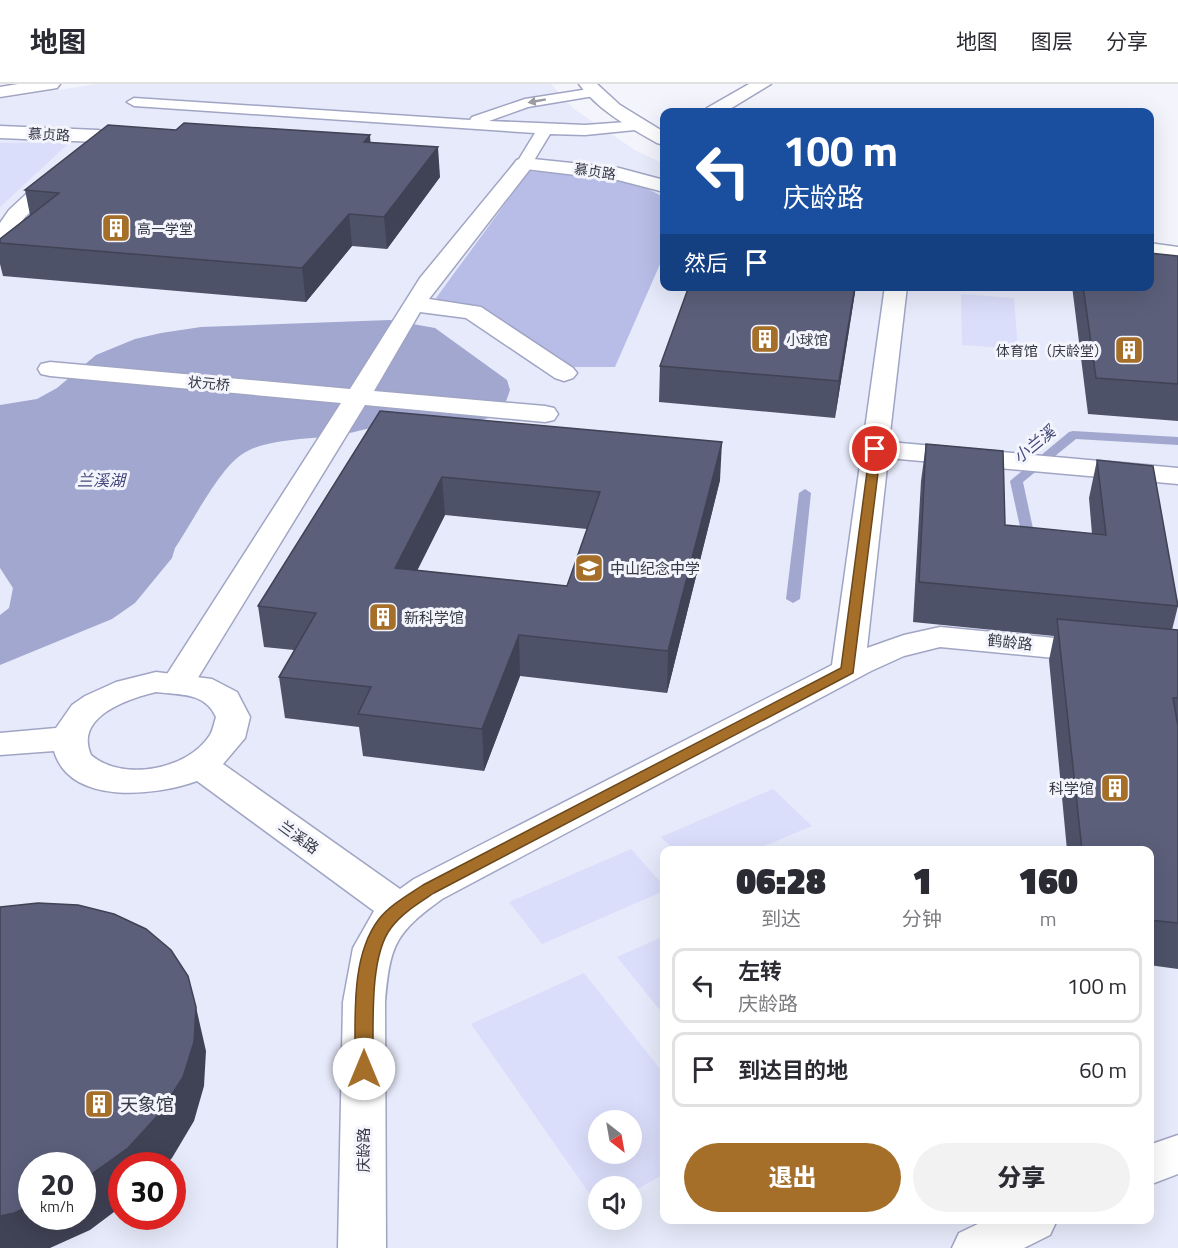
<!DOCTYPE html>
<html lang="zh">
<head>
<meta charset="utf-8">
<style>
  :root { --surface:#fff; --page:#f2f2f3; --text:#2b2b33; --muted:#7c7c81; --line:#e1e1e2; --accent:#a56f2a }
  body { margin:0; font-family:"Titillium Web","Noto Sans SC",sans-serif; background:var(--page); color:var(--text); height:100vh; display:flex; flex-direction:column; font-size:22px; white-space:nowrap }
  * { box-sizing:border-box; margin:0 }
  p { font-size:20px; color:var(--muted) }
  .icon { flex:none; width:33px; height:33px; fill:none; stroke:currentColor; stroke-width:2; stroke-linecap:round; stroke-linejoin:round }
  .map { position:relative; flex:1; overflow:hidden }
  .side { position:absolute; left:660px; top:762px; width:494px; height:378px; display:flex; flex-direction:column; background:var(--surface); border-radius:12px; box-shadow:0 6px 24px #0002 }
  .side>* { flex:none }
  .top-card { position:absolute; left:660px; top:24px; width:494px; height:183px; border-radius:12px; box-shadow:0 6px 24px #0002; background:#1a4fa0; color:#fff; overflow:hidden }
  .needle { width:39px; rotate:149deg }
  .buttons { position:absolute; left:588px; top:1026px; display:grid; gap:12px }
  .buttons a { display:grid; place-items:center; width:54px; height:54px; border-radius:50%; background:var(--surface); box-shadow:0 6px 24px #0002; font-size:30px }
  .speed { position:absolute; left:18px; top:1068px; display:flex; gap:12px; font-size:30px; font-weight:700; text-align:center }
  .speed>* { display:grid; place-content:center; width:78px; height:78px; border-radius:50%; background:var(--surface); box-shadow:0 6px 24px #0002; line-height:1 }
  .speed small { font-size:15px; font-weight:400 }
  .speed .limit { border:9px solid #d22; background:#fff; color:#111 }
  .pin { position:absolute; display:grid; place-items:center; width:51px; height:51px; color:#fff; margin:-26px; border:3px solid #fff; border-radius:50%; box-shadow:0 2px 6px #0007 }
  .me { position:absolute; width:66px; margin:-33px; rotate:0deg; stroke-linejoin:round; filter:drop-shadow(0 0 4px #0008) }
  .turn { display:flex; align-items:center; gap:21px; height:126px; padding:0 24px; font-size:27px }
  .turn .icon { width:78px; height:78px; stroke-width:2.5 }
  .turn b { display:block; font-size:42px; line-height:51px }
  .then { display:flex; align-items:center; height:57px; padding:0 24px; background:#0003; gap:12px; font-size:22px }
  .eta { display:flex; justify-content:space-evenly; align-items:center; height:102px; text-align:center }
  .eta b { font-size:36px; font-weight:800; line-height:42px }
  .button { display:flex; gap:12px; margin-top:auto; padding:12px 24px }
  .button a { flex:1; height:69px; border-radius:36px; background:var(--accent); color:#fff; font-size:24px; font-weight:800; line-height:69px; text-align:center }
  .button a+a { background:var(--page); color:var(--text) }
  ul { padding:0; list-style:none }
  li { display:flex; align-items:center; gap:18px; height:75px; margin:0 12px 9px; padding:0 12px; border:3px solid var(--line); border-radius:12px }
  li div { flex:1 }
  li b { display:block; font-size:22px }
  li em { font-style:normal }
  header { display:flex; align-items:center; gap:36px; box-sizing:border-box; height:84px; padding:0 30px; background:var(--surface); border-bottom:2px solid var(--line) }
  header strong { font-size:28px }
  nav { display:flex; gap:33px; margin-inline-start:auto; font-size:21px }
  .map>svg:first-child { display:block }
  .built { fill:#e7eafa; fill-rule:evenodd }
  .green { fill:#dadefa; fill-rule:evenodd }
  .forest { fill:#b7bde6 }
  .water { fill:#a1a7cf }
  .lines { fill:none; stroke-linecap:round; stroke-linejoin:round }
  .stream { fill:#a1a7cf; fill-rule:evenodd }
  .service-casing { stroke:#a1a5c4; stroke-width:3 }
  .pedestrian-casing { stroke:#a1a5c4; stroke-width:3 }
  .minor-casing { stroke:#a1a5c4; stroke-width:3 }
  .tertiary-casing { stroke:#a1a5c4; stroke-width:3 }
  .service { fill:#fff; fill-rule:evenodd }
  .pedestrian { fill:#fff; fill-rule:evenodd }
  .minor { fill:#fff; fill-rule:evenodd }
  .tertiary { fill:#fff; fill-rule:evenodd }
  .wall { fill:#4e5269; fill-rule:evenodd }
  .shaded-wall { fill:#404255 }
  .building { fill:#5b5f7a; stroke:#404255; stroke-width:1.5; fill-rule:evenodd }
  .oneway { fill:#9a9ca2 }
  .route { fill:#a56f2a; stroke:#6b481b; stroke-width:1.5 }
  .labels { text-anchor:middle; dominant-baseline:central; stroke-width:6; stroke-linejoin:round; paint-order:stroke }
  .far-street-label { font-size:14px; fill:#363845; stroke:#f4f5fc }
  .far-poi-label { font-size:14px; fill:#363845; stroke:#f4f5fc; text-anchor:start }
  .poi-label { font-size:15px; fill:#363845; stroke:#f4f5fc; text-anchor:start }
  .street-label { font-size:15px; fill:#363845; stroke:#f4f5fc }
  .water-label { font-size:16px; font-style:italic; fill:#42467b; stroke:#f4f5fc }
  .near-poi-label { font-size:18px; fill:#363845; stroke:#f4f5fc; text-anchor:start }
</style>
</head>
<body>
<header>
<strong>地图</strong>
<nav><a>地图</a><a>图层</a><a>分享</a></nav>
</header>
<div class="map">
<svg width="1178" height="1164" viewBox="0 0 1178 1164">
  <rect width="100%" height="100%" fill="#f4f5fc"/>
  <path class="built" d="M96 0H551L574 25 635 66 664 80V202H1149L1178 190V1164H0V15ZM664 766H1149V1136H664ZM598 1036H632V1070H598ZM32 1082H82V1132H32ZM122 1082H172V1132H122ZM598 1102H632V1136H598Z"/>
  <g class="green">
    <polygon points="70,58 0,123 0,59"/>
    <polygon points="961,210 1014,214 1018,265 962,261"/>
    <polygon points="773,705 812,742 755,766 674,766 661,753"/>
    <polygon points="631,765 664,802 664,807 542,860 509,818"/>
    <polygon points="664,852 664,931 617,873"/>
    <path d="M584 889 664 990V1090L632 1108V1102H598V1122L471 940ZM632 1036V1070H598V1036Z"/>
  </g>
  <polygon class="forest" points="529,87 627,95 664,113 664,171 615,283 536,283 436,214"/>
  <path class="water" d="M390 236 435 244 507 296 510 306 502 329C474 343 438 338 407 339 385 339 366 346 344 350 315 356 266 353 241 371 218 387 192 439 175 464L172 474 135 519 112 535 0 581V531L9 524 13 504 0 484V321L37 315 57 304 96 271 135 255 161 249 201 243Z"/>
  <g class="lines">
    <g class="stream">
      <polygon points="1073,347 1178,353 1178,361 1076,355 1023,398 1037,463 1030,467 1025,466 1010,397 1069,348"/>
      <polygon points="805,405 811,409 800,515 793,519 786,515 799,409"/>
    </g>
    <g class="service-casing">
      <polygon id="service" points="595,4 600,5 602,8 600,11 528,23 489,37 585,41 640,37 648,42 645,45 585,51 550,50 530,83 524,85 516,80 535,49 134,22 127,18 134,14 470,36 472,33 525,15"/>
    </g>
    <g class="pedestrian-casing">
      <g id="pedestrian">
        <polygon points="524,74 531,76 534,80 429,215 481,223 573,284 577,289 573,294 564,297 555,294 466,234 420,228 374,307 545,322 554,324 558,330 554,336 545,338 365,321 191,605 179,608 167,605 162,598 341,319 50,292 41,290 38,285 41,280 50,278 350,305 420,194 517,76"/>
        <polygon points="60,83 67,85 70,89 67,93 24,134 8,160 0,161 0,139 9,126 53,85"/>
      </g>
    </g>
    <g class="minor-casing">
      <g id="minor">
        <polygon points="18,0 60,0 57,4 51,5 0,13 0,3"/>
        <polygon points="749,0 771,0 725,28 704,28 707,24"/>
        <polygon points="0,42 98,46 105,48 107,52 105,56 98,58 0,54"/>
        <polygon points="524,74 619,84 664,96 664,108 618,96 517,84 514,80 517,76"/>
        <polygon points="1149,159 1178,163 1178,177 1149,173"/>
        <path d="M885 202H907L889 358 1178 384V400L888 374 867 564 904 551 940 543 1178 566V586L940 563 904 572 871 587 442 815C395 849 390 861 385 918L386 1164H338L343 918 353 864 374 827 197 697C156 712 70 722 54 667L0 671V649L56 644 72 621 85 612 116 598 156 588 212 595 237 608 250 633 245 654 223 680 400 805 414 795 832 581ZM156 608C180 611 205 608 216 633 214 639 213 646 210 651 188 686 122 698 91 671 74 633 127 615 156 608Z"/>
        <polygon points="1178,1051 1178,1090 1149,1101 1149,1061"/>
        <polygon points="986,1136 1057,1136 1050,1151 1024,1164 952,1164 959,1149"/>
      </g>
    </g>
    <g class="tertiary-casing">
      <path id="tertiary" d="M579 0H597L620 21 664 48V61L657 59C629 43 599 27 579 0Z"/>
    </g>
    <use href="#service" class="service"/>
    <use href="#pedestrian" class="pedestrian"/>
    <use href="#minor" class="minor"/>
    <use href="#tertiary" class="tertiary"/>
  </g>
  <g class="wall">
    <polygon points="176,46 370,51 370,58 440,93 387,165 352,162 306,218 3,192 0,180 0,155 30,131 25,106"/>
    <polygon points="1178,172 1178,337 1088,330 1072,202 1149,202"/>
    <polygon points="856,202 835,334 659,318 660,282"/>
    <path d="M380 327 720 396 667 609 520 592 484 687 363 672 359 643 285 634 279 593 294 566 264 563 258 522ZM445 431 587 445 567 502 417 487Z"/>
    <polygon points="926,360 1005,441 1092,450 1089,414 1097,376 1178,522 1172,546 1178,546 1178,885 1149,881 1149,766 1067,766 1049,576 1054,552 913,538 921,397"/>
  </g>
  <g class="shaded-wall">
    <polygon points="370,51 372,80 364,58"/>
    <polygon points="438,63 440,93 387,165 384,133"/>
    <polygon points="349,130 352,162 306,218 302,184"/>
    <polygon points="855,202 856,202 835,334 839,297"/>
    <polygon points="722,358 720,396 667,609 668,567"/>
    <polygon points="442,393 445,431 398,524 395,484"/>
    <polygon points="519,551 520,592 484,687 482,645"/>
    <polygon points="196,923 206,967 204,1002 194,1037 172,1074 165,1082 122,1082 122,1122 90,1146 50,1164 0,1164 0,1132 32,1121 32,1132 82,1132 82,1097"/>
  </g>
  <g class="building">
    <polygon points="184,39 370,51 364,58 438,63 384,133 349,130 302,184 0,159 0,155 59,109 25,106 108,41 176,46"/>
    <polygon points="1149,169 1178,172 1178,300 1096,294 1083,202 1149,202"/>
    <polygon points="689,202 855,202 839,297 660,282"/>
    <path d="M380 327 722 358 668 567 519 551 482 645 358 630 371 603 279 593 316 529 258 522ZM442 393 600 408 567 502 395 484Z"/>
    <polygon points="926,360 1003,367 1005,441 1106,451 1097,376 1153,382 1178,522 919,498"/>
    <polygon points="1057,535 1178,546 1178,614 1173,614 1178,642 1178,839 1149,836 1149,766 1082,766"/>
    <polygon points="38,819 78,821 114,830 146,845 171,866 188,892 196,923 194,958 183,993 160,1029 128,1064 82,1097 82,1082 32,1082 32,1121 14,1129 0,1132 0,823"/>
  </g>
  <defs><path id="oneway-solid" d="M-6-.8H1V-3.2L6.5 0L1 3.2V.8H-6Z" transform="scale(1.5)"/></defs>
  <use class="oneway" href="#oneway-solid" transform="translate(537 17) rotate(170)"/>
  <path class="route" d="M875 362 881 365 853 589 434 809C419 819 402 829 391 844 368 874 374 947 373 985L370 990 364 992 357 990 355 985C356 939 349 874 379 835 390 821 408 811 423 801L841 584 870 365Z"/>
  <defs>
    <g id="building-square" transform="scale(1.5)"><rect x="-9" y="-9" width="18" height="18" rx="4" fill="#a56f2a" stroke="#f4f5fc"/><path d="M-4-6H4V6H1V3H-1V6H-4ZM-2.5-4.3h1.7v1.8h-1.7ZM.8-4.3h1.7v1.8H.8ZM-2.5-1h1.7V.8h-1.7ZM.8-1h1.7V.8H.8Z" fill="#fff"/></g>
    <g id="school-square" transform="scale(1.5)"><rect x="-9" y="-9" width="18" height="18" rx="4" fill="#a56f2a" stroke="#f4f5fc"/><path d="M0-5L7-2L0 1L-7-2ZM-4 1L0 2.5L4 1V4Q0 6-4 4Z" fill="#fff"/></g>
  </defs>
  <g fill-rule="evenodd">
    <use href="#building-square" x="116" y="144"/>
    <use href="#building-square" x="765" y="255"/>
    <use href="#building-square" x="1129" y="266"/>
    <use href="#school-square" x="589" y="484"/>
    <use href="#building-square" x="383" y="533"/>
    <use href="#building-square" x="1115" y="704"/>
    <use href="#building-square" x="99" y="1020"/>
  </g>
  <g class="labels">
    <g class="far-street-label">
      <text transform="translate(49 50) rotate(3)">慕贞路</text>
      <text transform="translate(595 87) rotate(8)">慕贞路</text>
      <text transform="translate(209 299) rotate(5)">状元桥</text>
    </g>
    <g class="far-poi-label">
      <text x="137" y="144">高一学堂</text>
      <text x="786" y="255">小球馆</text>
      <text x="1108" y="266" text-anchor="end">体育馆（庆龄堂）</text>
    </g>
    <g class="poi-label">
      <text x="610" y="484">中山纪念中学</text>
      <text x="404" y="533">新科学馆</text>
      <text x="1094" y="704" text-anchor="end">科学馆</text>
    </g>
    <g class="street-label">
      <text transform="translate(1010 558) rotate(6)">鹤龄路</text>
      <text transform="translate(299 753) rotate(36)">兰溪路</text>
      <text transform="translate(363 1066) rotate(-90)">庆龄路</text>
    </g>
    <g class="water-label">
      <text transform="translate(1034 360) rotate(-39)">小兰溪</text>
      <text x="101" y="396">兰溪湖</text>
    </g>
    <g class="near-poi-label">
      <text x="120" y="1020">天象馆</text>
    </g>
  </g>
</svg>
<div class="buttons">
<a><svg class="needle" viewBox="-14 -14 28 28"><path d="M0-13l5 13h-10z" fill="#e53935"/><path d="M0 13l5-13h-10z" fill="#7c7c81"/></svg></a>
<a><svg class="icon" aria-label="sound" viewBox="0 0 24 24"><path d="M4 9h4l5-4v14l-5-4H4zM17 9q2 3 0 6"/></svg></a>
</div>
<div class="speed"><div>20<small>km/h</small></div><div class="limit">30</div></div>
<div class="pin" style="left:875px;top:365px;background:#d93025"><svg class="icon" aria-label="arrive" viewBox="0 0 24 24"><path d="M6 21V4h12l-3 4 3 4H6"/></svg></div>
<svg class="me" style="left:364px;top:985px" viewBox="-20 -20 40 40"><circle r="19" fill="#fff"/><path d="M0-13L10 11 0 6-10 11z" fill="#a56f2a"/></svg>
<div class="top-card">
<div class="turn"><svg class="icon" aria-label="left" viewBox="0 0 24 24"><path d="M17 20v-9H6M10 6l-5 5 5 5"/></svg><div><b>100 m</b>庆龄路</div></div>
<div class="then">然后<svg class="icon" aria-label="arrive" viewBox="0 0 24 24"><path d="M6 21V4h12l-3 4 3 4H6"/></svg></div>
</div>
<section class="side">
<div class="eta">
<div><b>06:28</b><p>到达</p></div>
<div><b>1</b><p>分钟</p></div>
<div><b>160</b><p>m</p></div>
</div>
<ul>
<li><svg class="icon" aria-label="left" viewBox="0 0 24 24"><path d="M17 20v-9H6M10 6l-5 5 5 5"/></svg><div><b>左转</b><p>庆龄路</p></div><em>100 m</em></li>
<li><svg class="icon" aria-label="arrive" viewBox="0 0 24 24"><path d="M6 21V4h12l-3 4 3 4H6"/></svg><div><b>到达目的地</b></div><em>60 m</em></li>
</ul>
<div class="button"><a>退出</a><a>分享</a></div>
</section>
</div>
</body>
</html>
